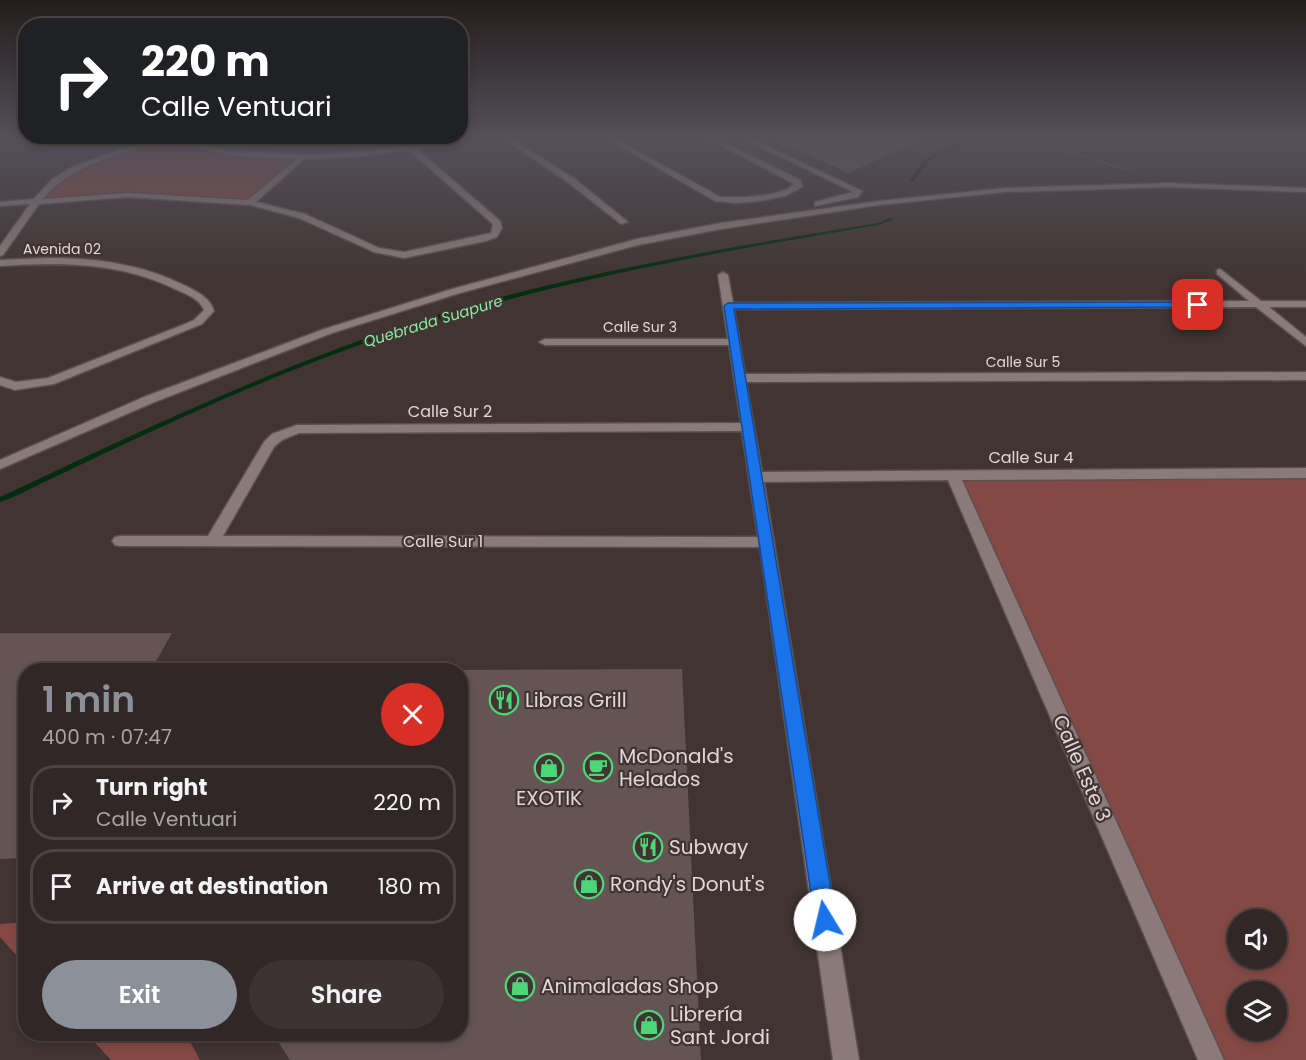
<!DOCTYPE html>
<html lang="en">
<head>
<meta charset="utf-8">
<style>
  :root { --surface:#312726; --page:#3d3332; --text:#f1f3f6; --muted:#a8a5a7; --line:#4c4443; --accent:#8c9099 }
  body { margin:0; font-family:Poppins,sans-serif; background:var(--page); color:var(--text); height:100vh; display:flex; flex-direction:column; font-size:22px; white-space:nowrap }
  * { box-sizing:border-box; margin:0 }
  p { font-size:20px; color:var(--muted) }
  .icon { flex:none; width:33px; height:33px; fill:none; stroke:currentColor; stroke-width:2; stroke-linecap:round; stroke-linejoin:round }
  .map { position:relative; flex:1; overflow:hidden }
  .sheet { position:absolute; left:18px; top:663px; width:450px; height:378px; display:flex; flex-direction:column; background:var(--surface); border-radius:24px; box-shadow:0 3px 9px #0003,0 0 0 2px var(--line) }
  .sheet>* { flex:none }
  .guide { position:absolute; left:18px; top:18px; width:450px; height:126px; border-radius:24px; box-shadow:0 3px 9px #0003,0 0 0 2px var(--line); background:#202124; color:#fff; overflow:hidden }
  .tools { position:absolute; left:1227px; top:909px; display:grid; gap:12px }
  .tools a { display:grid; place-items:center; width:60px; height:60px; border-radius:50%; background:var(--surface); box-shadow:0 3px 9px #0003,0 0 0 2px var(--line); font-size:30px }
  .pin { position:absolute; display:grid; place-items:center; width:51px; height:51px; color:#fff; margin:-26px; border-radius:12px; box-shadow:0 3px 9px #0006 }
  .me { position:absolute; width:66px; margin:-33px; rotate:351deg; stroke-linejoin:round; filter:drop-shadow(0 0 4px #0008) }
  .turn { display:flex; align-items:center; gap:21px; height:126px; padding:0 24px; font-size:27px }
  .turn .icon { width:78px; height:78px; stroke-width:2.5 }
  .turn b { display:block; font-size:42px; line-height:51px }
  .round { display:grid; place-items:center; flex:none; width:63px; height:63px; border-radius:32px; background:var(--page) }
  .overview { display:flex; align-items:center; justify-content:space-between; height:102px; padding:0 24px }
  h1 { font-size:36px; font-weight:600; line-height:45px; color:var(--accent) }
  .button { display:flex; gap:12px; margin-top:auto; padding:12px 24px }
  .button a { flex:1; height:69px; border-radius:36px; background:var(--accent); color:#fff; font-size:24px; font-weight:600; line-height:69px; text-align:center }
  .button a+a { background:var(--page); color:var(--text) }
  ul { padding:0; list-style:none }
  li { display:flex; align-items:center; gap:18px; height:75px; margin:0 12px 9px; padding:0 12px; border:3px solid var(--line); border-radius:24px }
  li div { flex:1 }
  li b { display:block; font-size:22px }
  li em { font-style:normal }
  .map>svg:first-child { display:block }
  .green { fill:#844945; fill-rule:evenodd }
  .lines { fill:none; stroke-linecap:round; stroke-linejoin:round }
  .stream { fill:#032d11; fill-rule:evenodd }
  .building { fill:#645554 }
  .minor-casing { stroke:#5b504f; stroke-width:3 }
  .path { stroke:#756967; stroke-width:2; stroke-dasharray:1.5 2; stroke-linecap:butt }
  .minor { fill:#8a7a79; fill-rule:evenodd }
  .route { fill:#1a73e8; stroke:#114b97; stroke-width:1.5 }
  .labels { text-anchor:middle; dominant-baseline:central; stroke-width:4.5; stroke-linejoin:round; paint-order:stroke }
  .far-street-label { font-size:14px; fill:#e0d7d6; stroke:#413432 }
  .far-water-label { font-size:15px; font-style:italic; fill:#87ec9f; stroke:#413432 }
  .street-label { font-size:16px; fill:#e0d7d6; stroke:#413432 }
  .near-poi-label { font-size:20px; fill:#e0d7d6; stroke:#413432; text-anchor:start }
  .near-street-label { font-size:20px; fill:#e0d7d6; stroke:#413432 }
</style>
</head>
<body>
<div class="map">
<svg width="1306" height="1060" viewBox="0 0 1306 1060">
  <rect width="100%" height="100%" fill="#413432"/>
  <g class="green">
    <polygon points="158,138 167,138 164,139 197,148 302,157 250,203 149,196 38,201 53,183 84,166 161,139"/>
    <path d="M1306 473V1060H1211L953 476ZM1238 920H1276V958H1238ZM1238 992H1276V1030H1238Z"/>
    <polygon points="25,922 26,922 25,965 0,937 0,924"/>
    <polygon points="87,1034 186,1034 200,1060 111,1060"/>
  </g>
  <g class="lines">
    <g class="stream">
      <path d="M1045 138H1050C1015 153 960 135 931 160 924 166 919 174 913 182L910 181C916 172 922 162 931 156 962 135 1009 148 1045 138Z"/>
      <polygon points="1109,138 1151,138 1149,139 1111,139"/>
      <polygon points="1276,138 1282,138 1306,143 1306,145"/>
      <path d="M890 218H892V220L879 225C693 256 509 289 332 355 255 384 180 418 105 453 83 464 60 474 38 485 26 491 13 498 0 502V497C143 430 286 361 437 315 581 272 730 247 878 223Z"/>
    </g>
  </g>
  <g class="building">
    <polygon points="772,138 926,138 848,173"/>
    <polygon points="0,633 172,633 151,670 26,670 26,858 0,859"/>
    <polygon points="682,669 701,1060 290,1060 273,1034 460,1034 460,670"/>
  </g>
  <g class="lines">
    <g class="minor-casing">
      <g id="minor">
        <path d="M155 138H170L196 145 235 151 314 155 392 148 459 138H473L417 149 500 221 502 228 497 237 486 241 404 258 374 252 299 218 250 205 128 197 39 204 3 255 0 256V246L30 204 0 206V202L34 199 51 180 74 166ZM163 141 235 156 296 159 248 200 128 193 43 199C73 163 121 155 163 141ZM409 150 493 224 491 233 404 252 379 248 305 214 256 202 304 159 353 157Z"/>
        <polygon points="503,138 510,138 575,179 628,222 621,224 569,183"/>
        <polygon points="606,138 614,138 720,197 748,197 771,194 788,189 794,184 707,138 715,138 794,177 801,181 802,187 785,196 760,201 736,203 715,201"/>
        <polygon points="742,138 750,138 862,191 858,197 815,206 815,202 853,192"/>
        <polygon points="1167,183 1306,188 1306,192 1167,187 1005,192 879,205 721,229 638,245 460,293 332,333 152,403 0,469 0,460 144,397 324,329 452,289 637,239 721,223 879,201 1005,188"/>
        <path d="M47 258C97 258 143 264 188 287 199 293 210 298 214 311L202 324 54 384 15 390 0 385V377L16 382 48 378 185 324 194 320 204 310C200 299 186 294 175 289 119 262 61 262 0 266V260Z"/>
        <path d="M1220 269 1261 301H1306V307H1269L1306 337V346L1256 307 734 309 745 374 1306 372V380L746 382 762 472 1306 468V478L962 480 1224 1060H1198L948 480 764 482 859 1060H833L760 547 120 546 115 545 112 541 115 537 120 536H208L264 442 272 434 297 425 741 423 729 345H545L539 342 545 339H728L718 275 723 272 728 275 733 303 1249 301 1217 274V270ZM742 431 758 537 223 536 274 447 282 440 299 433Z"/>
      </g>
    </g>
    <polyline class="path" points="1023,138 1131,171"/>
    <use href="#minor" class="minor"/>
  </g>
  <linearGradient id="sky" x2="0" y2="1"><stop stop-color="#241d1c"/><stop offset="0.48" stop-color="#54505a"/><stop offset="1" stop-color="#54505a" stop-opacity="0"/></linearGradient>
  <rect width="1306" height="286" fill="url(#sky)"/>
  <polygon class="route" points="1198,302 1203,305 1201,307 734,309 836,920 833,927 825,930 818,927 815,920 724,306 728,303"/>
  <defs>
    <g id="restaurant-ring" transform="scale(1.5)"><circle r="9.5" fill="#413432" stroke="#4cd677" stroke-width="1.5"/><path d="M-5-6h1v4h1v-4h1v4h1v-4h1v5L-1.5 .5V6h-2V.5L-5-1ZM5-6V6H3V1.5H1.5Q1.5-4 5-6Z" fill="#4cd677"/></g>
    <g id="cafe-ring" transform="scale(1.5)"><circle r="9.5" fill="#413432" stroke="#4cd677" stroke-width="1.5"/><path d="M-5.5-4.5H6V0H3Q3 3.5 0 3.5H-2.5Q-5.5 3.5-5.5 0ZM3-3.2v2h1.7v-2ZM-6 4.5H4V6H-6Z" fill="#4cd677"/></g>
    <g id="shop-ring" transform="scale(1.5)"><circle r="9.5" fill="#413432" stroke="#4cd677" stroke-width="1.5"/><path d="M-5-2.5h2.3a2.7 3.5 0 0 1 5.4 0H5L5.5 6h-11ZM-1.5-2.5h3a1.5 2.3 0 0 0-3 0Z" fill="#4cd677"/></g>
  </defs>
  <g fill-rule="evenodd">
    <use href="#restaurant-ring" x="504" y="700"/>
    <use href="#cafe-ring" x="598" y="767"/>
    <use href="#shop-ring" x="549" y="768"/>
    <use href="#restaurant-ring" x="648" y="847"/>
    <use href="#shop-ring" x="589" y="884"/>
    <use href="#shop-ring" x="520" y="986"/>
    <use href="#shop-ring" x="649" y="1025"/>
  </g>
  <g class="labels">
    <g class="far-street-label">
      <text x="62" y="249">Avenida 02</text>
      <text x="640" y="327">Calle Sur 3</text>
      <text x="1023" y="362">Calle Sur 5</text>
    </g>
    <g class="far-water-label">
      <text transform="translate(433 321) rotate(-17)">Quebrada Suapure</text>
    </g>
    <g class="street-label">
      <text x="450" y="411">Calle Sur 2</text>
      <text x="1031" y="457">Calle Sur 4</text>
      <text x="443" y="541">Calle Sur 1</text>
    </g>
    <g class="near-poi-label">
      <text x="525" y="700">Libras Grill</text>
      <text x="619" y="756">McDonald's<tspan x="619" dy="23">Helados</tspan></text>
      <text x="549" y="798" text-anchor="middle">EXOTIK</text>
      <text x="669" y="847">Subway</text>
      <text x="610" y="884">Rondy's Donut's</text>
      <text x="541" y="986">Animaladas Shop</text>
      <text x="670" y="1014">Librería<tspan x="670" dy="23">Sant Jordi</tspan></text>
    </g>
    <g class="near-street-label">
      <text transform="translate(1082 768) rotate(66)">Calle Este 3</text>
    </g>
  </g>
</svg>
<div class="tools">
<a><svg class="icon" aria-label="sound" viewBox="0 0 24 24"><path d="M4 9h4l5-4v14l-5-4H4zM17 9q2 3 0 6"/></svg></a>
<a><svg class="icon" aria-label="layers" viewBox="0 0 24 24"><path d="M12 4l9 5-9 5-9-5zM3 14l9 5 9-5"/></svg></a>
</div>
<div class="pin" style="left:1198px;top:305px;background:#d93025"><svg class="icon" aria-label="arrive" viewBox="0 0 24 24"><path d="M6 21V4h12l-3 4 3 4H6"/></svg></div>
<svg class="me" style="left:825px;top:920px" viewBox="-20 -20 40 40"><circle r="19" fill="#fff"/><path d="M0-13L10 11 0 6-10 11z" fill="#1a73e8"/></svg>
<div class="guide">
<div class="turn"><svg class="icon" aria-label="right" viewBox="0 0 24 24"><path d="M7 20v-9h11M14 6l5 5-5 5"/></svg><div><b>220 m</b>Calle Ventuari</div></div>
</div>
<section class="sheet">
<div class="overview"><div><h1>1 min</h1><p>400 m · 07:47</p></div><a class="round" style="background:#d93025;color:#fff"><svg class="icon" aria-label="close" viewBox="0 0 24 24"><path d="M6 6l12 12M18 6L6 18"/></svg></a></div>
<ul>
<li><svg class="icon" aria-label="right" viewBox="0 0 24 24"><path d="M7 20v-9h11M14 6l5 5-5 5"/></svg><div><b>Turn right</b><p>Calle Ventuari</p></div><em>220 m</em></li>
<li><svg class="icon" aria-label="arrive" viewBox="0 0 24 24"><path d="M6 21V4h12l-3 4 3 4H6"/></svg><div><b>Arrive at destination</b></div><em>180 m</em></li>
</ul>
<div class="button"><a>Exit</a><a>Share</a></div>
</section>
</div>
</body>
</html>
